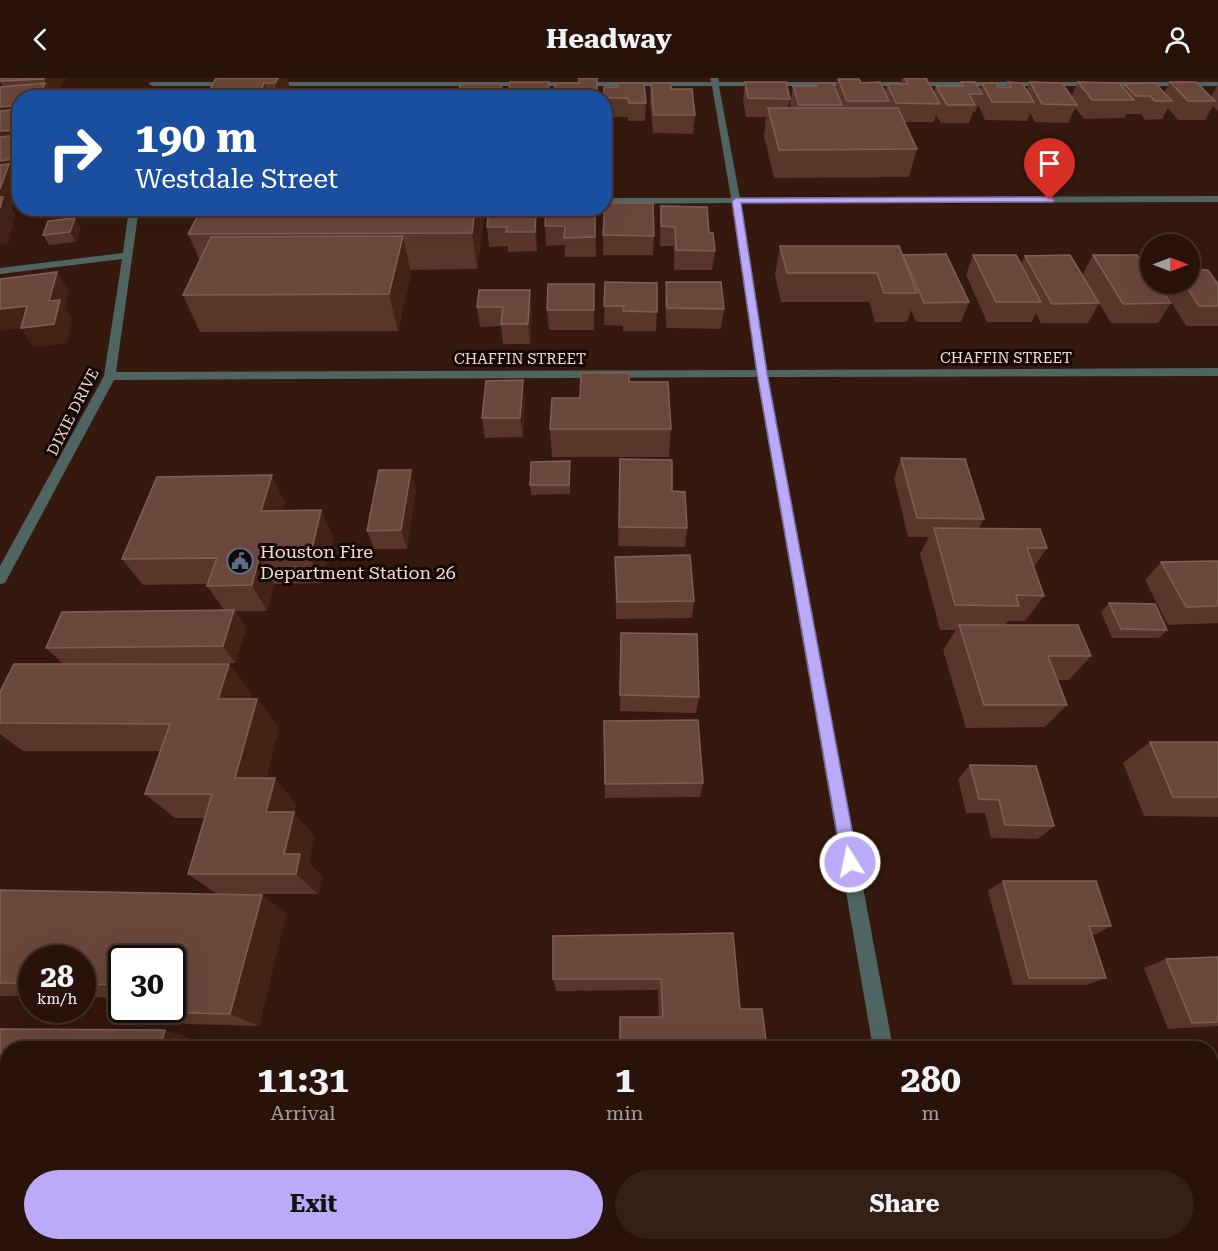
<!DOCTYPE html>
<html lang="en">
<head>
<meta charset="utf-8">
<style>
  :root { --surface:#28120a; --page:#342018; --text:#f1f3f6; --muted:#a59e9c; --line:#44322b; --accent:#baaaf7 }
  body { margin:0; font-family:"Roboto Serif",serif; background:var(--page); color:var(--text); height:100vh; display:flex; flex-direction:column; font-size:22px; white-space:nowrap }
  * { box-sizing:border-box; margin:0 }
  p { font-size:20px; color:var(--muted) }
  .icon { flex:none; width:33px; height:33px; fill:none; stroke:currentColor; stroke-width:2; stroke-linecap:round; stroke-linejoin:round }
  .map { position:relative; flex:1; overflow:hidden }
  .drawer { position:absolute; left:0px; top:963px; width:1218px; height:210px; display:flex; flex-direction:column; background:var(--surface); border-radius:24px 24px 0 0; box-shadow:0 6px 24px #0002,0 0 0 2px var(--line) }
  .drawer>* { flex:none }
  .hud { position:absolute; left:12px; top:12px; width:600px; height:126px; border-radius:24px; box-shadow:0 6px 24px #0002,0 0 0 2px var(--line); background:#1a4fa0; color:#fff; overflow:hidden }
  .needle { width:39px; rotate:90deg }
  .tools { position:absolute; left:1140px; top:156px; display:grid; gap:12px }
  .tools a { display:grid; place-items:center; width:60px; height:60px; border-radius:50%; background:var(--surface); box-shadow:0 6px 24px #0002,0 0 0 2px var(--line); font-size:30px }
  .speed { position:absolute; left:18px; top:867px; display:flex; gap:12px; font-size:30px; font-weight:700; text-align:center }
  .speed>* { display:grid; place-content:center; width:78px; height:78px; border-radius:50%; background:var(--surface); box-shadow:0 6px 24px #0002,0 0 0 2px var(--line); line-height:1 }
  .speed small { font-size:15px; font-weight:400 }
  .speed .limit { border:3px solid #111; border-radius:9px; background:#fff; color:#111 }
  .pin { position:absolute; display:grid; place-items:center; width:51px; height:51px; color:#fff; margin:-62px -26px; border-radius:50% 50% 50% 0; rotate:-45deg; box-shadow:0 0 6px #0007 }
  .pin .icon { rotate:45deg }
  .me { position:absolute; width:66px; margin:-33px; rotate:350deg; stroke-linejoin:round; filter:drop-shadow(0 0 4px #0008) }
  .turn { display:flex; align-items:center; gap:21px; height:126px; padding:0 24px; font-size:27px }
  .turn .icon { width:78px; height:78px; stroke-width:2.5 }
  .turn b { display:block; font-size:42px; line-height:51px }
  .eta { display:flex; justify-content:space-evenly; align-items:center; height:102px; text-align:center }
  .eta b { font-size:36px; font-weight:700; line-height:42px }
  .button { display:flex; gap:12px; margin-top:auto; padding:12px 24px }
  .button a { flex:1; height:69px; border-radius:36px; background:var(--accent); color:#111; font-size:24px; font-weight:700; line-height:69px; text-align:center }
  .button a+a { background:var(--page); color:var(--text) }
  header { display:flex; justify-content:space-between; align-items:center; height:78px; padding:0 24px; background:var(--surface); font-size:27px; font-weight:700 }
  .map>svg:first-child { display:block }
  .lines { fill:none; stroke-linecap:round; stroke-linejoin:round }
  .minor { fill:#4f6561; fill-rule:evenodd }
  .wall { fill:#593629 }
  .shaded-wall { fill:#442216 }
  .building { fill:#6a473b; stroke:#7f5f54; stroke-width:1.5 }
  .route { fill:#baaaf7; stroke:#796ea1; stroke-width:1.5 }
  .labels { text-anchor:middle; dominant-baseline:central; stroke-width:6; stroke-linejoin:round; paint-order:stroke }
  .far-street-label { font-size:15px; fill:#f1dcd5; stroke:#140704 }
  .poi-label { font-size:18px; fill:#f1dcd5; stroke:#140704; text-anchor:start }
</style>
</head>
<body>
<header><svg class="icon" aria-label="back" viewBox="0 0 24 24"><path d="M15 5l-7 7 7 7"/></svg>Headway<svg class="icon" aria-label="person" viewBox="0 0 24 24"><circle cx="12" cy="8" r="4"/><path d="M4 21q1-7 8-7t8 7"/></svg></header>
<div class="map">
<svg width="1218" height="1173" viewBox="0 0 1218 1173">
  <rect width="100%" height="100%" fill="#35180e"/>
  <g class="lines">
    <g class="minor">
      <polygon points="710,0 718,0 719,4 1218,4 1218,8 719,8 740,120 1218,118 1218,124 741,125 767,292 1218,290 1218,298 768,299 893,970 873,970 757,299 114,302 5,505 0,506 0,488 104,298 122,181 0,196 0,190 123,175 129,130 139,130 116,294 756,292 732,125 604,126 604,120 731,120 712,8 270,8 266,6 270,4 711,4"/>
      <polygon points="150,4 231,4 235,6 231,8 153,8 149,6"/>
      <polygon points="907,1166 929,1166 930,1173 908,1173"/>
    </g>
  </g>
  <g class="wall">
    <polygon points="1,0 66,0 53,19 20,20 18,101 20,103 20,108 12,130 11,131 15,138 8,165 3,9 0,4"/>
    <polygon points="216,0 287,0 291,14 290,17 377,18 377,20 205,20"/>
    <polygon points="902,0 926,0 934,15 936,8 960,8 961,4 980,12 982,5 998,9 1007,9 1008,4 1027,12 1030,4 1071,19 1078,4 1123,9 1124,6 1164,15 1170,4 1211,19 1218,6 1218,33 1213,28 1205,42 1178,42 1168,30 1162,41 1145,42 1141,36 1126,36 1125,40 1084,41 1075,30 1068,45 1035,44 1030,35 1027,43 985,42 978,27 975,34 973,34 969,45 941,45 936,37 934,44 904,44 917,71 909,99 774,100 764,58 766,39 746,39 743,22 745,4 790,21 788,30 791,30 790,26 793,8 816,8 816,5 835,11 838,1 861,5 885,14 887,6 900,6"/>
    <polygon points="651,5 671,11 695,37 693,56 653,55 650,24"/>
    <polygon points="604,9 646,25 645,43 628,43 628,39 604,39"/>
    <polygon points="661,128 709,155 715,173 712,192 674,192 674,168 660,168"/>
    <polygon points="202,130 483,130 484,140 477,191 410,192 411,195 398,253 200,254 183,217 200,182 188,156"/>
    <polygon points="536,130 537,147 537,173 508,174 508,168 489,169 487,149"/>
    <polygon points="595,130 596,179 565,179 565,167 546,168 545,148"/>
    <polygon points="81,150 76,164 49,167 43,157"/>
    <polygon points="603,157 654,158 653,177 603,177"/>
    <polygon points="780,168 903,178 903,177 969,224 961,244 916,244 911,232 907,244 875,244 869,224 781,224 775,197"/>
    <polygon points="973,177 1021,186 1025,178 1099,225 1088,245 1041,245 1036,235 1032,244 987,244 966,197"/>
    <polygon points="1093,177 1171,225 1158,245 1111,245 1082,197"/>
    <polygon points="1190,191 1218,206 1218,248 1186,248 1167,217 1175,206 1190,206"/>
    <polygon points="605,204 657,234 656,253 623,253 623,248 604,247"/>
    <polygon points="666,204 724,231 721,251 666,250 665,223"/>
    <polygon points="594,206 594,252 549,252 547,232"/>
    <polygon points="530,212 532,232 530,266 503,266 501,248 480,249 477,229"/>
    <polygon points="629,304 671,351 669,379 552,379 550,351 580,320"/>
    <polygon points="525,322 523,359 485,360 482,340"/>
    <polygon points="901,380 984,441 979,450 1047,470 1034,489 1044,518 1025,543 1008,543 1005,547 1091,578 1069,602 1058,602 1067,627 1045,649 966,650 943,572 956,552 940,552 920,476 929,459 908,459 894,400"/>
    <polygon points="620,381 687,450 685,469 618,468"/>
    <polygon points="570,383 570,416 531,417 530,407"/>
    <polygon points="416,411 407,471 374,471 367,453"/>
    <polygon points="285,425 283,432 321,432 333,459 322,505 274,506 267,533 235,533 246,550 235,585 111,586 229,586 252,616 250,621 257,621 279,650 266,700 296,726 294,735 314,758 309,785 322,798 318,816 226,816 262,817 286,836 259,948 186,946 152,934 172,880 122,880 122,920 82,919 82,880 32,880 32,918 0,918 0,812 217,816 188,796 205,740 175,740 145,716 160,673 23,673 0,656 0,614 63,586 46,570 224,532 207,508 208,506 143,507 122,481"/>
    <polygon points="615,479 694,523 692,540 616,541"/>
    <polygon points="1218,483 1218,545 1168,547 1145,502 1161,484"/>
    <polygon points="1109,525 1167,552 1159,560 1112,560 1101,534"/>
    <polygon points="621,555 699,619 696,635 620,633"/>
    <polygon points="604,643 703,705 700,719 605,720"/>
    <polygon points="1150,664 1218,664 1218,739 1144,738 1123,685"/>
    <polygon points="970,687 1054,748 1038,761 991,760 985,735 966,735 958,701"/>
    <polygon points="1003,803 1111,848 1092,858 1106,900 1086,907 1013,907 988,813"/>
    <polygon points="553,858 740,931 767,970 620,970 620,939 659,939 658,912 556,913 553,901"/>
    <polygon points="1218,879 1218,948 1168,951 1144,890 1166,881"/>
    <polygon points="0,951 192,961 189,970 8,970 8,1011 0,1011"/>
    <polygon points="1210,987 1218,987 1218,1078 1215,1079 1210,1068"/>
  </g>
  <g class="shaded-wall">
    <polygon points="44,0 66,0 53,19 44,1"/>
    <polygon points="278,0 287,0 291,14 289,20 280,20 275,5"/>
    <polygon points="549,4 550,20 548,20 548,19"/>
    <polygon points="45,5 53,20 31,20 33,14"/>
    <polygon points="264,5 269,20 258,20"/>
    <polygon points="502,6 503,20 500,20"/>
    <polygon points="0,24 20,27 20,47 0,45"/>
    <polygon points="20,52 20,101 18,101 20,103 20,108 12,130 11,131 15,138 8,165 0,166 0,53"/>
    <polygon points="475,130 483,130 484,140 477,191 472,155"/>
    <polygon points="536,130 537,147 537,173 535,154"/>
    <polygon points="75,140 81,150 76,164 70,154"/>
    <polygon points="403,158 411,195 398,253 389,216"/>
    <polygon points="57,194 69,214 65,230 72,242 67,265 34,270 21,250 0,253 0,231 49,223"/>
    <polygon points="530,212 532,232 530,266 528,246"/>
    <polygon points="523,302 525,322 523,359 520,340"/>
    <polygon points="411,392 416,411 407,471 401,452"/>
    <polygon points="272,397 285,425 275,460 261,433"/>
    <polygon points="321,432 333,459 322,505 310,479"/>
    <polygon points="259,480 274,506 267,533 252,507"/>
    <polygon points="234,532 246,550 235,585 223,568"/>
    <polygon points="229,586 252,616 242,650 218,621"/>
    <polygon points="257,621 279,650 259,726 235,700"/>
    <polygon points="275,700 296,726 294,735 314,758 309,785 322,798 318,816 296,796 284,776 266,734"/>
    <polygon points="262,817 286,836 259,948 230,936"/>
    <polygon points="165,952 192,961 189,970 160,970"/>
    <polygon points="243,1166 266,1166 265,1173 241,1173"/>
  </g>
  <g class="building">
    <polygon points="1,0 44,0 44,1 0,3"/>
    <polygon points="216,0 278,0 275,5 264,5 258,20 205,20"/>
    <polygon points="579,0 597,0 597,20 555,20 555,5 579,5"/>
    <polygon points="905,0 926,0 940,26 896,25 887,6 908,6"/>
    <polygon points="838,1 859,1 861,5 880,4 889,23 847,23"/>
    <polygon points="510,4 549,4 548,19 508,19"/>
    <polygon points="745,4 786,4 790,21 748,20"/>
    <polygon points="961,4 975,4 982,16 969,16 975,27 947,27 936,8 963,8"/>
    <polygon points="1008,4 1022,5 1034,24 992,24 982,5 996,5 998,9 1011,9"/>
    <polygon points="1030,4 1062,5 1077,27 1042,26"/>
    <polygon points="1078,4 1119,5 1134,22 1092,22"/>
    <polygon points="1170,4 1196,4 1215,23 1188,23"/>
    <polygon points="45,5 42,13 33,14 31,20 20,20 20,27 0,29 0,9"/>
    <polygon points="618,5 644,5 646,25 629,25 628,20 604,20 604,9 618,9"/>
    <polygon points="651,5 671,5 671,11 692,11 695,37 654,37"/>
    <polygon points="816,5 833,5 842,27 799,27 793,8 817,8"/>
    <polygon points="1155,5 1172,23 1155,23 1150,18 1136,18 1124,6"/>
    <polygon points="460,6 502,6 500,19 458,20"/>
    <polygon points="279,17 377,18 376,20 278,20"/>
    <polygon points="768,30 898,30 917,71 779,72"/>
    <polygon points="20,31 20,52 0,53 0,33"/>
    <polygon points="20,57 20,65 14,81 0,83 0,59"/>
    <polygon points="9,86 0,111 0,87"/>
    <polygon points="0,119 3,119 0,130"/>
    <polygon points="605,125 653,125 654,158 603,157"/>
    <polygon points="661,128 707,129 709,155 713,155 715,173 676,172 675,149 661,148"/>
    <polygon points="202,130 475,130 472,155 188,156"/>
    <polygon points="489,130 536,130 535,154 506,154 507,149 487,149"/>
    <polygon points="546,130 595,130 595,159 564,160 565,148 545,148"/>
    <polygon points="75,140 70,154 43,157 48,143"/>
    <polygon points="403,158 389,216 183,217 211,159"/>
    <polygon points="780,168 899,168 917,215 884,215 877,195 787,195"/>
    <polygon points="946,176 969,224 924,225 903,177"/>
    <polygon points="973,177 1016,177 1041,224 996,224"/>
    <polygon points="1070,177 1099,225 1052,226 1025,178"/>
    <polygon points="1093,177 1137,177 1150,196 1150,206 1157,206 1171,225 1123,226"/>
    <polygon points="1190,191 1208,192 1218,206 1218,228 1199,228 1185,206 1190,206 1190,198 1195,198"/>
    <polygon points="57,194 49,223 60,222 54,246 21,250 27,228 0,231 0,201"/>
    <polygon points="605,204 657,205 657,234 623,233 624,228 604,228"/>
    <polygon points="666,204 721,204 724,231 667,230"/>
    <polygon points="548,206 594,206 594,232 547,232"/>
    <polygon points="479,212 530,212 528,246 501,246 503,229 477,229"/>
    <polygon points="581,295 629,295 629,304 668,304 671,351 550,351 552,320 580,320"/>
    <polygon points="523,302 520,340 482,340 486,303"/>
    <polygon points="901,380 965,381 984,441 917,440"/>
    <polygon points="620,381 672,382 672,413 685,414 687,450 619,449"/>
    <polygon points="570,383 569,407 530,407 531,384"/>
    <polygon points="379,392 411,392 401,452 367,453"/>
    <polygon points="272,397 261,433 321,432 310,479 259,480 252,507 207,508 217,480 122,481 157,399"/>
    <polygon points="934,450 1040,451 1047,470 1027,470 1044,518 1016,517 1019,528 955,527"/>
    <polygon points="690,477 694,523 617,524 615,479"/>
    <polygon points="1218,483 1218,528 1186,529 1161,484"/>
    <polygon points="1109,525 1155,526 1167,552 1121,551"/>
    <polygon points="234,532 223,568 46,570 62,534"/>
    <polygon points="959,547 1078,547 1091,578 1048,578 1067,627 984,627"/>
    <polygon points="621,555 697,556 699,619 620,617"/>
    <polygon points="14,586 229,586 218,621 257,621 235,700 275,700 266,734 294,734 284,776 300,776 296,796 188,796 212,716 145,716 170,646 0,645 0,614"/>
    <polygon points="698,642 703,705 605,706 604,643"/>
    <polygon points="1150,664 1218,664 1218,719 1173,719"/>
    <polygon points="970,687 1036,688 1054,748 1005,747 999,722 979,721"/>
    <polygon points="1003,803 1096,803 1111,848 1089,848 1106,900 1029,900"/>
    <polygon points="0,812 262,817 230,936 152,934 153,932 172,932 172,880 122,880 122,907 82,906 82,880 32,880 32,905 0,905"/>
    <polygon points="733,855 740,931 762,931 767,970 620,970 620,939 663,939 661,901 553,901 553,858"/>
    <polygon points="1218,879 1218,944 1192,945 1166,881"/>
    <polygon points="0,951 165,952 160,970 8,970 8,1006 0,1006"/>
    <polygon points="1210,987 1218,987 1218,1015 1210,996"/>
    <polygon points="165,1166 243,1166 241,1173 163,1173"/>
  </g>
  <polygon class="route" points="1050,119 1054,122 1053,124 741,125 767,295 858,784 855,790 850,792 844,790 842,784 757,295 732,123 736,120"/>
  <defs>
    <g id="civic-ring" transform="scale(1.35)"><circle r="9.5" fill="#140704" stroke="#5c6f8a" stroke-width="1.5"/><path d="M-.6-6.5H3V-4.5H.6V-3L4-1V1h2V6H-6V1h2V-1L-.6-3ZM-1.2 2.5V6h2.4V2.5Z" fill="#5c6f8a"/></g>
  </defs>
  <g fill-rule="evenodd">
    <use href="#civic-ring" x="240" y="483"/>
  </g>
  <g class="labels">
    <g class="far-street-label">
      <text x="1006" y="280">CHAFFIN STREET</text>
      <text x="520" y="281">CHAFFIN STREET</text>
      <text transform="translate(73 334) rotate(-63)">DIXIE DRIVE</text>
    </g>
    <g class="poi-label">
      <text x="260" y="473">Houston Fire<tspan x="260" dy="21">Department Station 26</tspan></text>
    </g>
  </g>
</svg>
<div class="tools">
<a><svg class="needle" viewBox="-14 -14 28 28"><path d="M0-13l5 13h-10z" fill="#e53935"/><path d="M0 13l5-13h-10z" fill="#a59e9c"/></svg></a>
</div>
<div class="speed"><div>28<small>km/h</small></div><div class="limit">30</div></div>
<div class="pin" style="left:1050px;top:122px;background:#d93025"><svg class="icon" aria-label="arrive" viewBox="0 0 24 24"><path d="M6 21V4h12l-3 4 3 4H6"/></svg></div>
<svg class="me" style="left:850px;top:784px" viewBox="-20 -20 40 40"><circle r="17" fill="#baaaf7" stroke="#fff" stroke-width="3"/><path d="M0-11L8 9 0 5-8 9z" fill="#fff"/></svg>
<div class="hud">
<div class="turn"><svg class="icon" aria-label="right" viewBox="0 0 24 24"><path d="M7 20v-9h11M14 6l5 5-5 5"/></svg><div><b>190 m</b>Westdale Street</div></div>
</div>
<section class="drawer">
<div class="eta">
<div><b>11:31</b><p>Arrival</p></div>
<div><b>1</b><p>min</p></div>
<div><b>280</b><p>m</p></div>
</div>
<div class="button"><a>Exit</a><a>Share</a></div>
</section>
</div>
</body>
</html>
